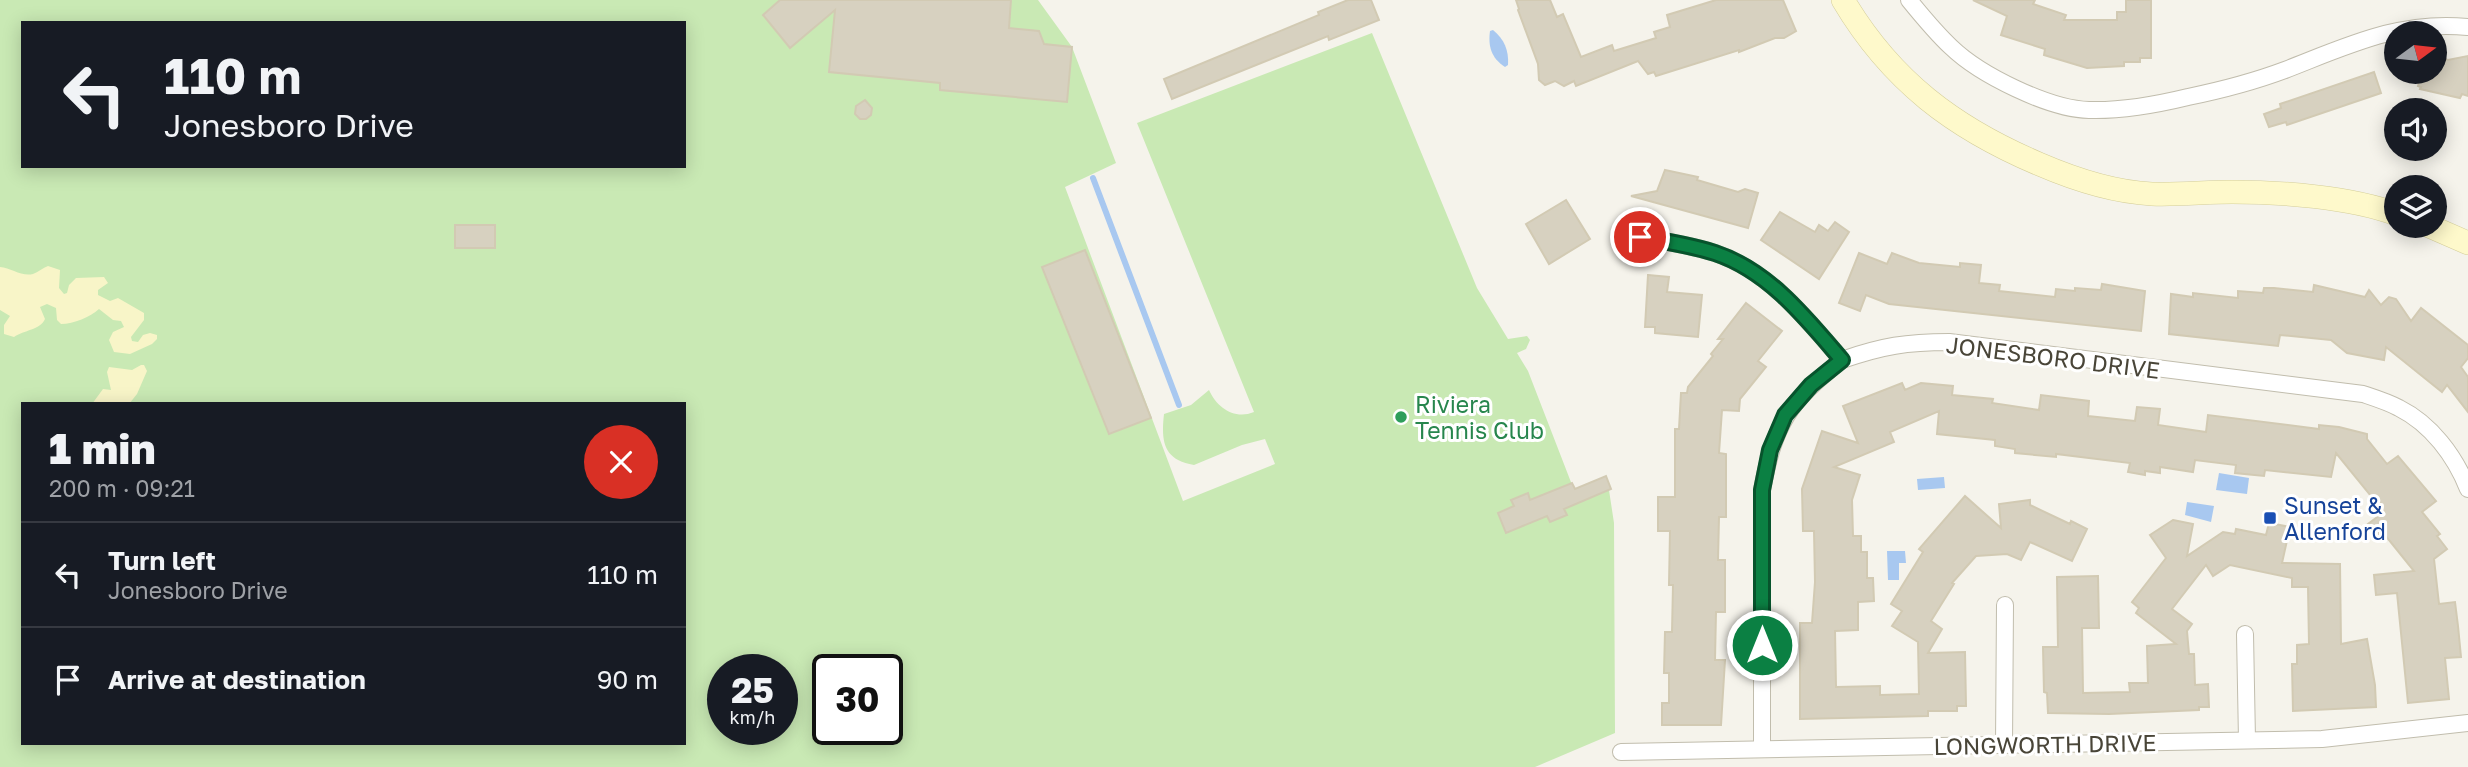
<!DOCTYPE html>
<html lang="en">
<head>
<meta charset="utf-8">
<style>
  :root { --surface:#171b24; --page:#20242c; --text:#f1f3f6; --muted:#9ea1a6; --line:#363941 }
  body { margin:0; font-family:"Golos Text",sans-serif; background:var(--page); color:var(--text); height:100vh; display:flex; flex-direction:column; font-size:26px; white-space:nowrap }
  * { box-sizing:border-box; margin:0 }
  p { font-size:23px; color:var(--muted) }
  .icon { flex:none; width:38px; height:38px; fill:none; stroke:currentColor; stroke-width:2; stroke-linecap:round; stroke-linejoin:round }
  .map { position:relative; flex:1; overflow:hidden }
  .panel { position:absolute; left:21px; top:402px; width:665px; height:343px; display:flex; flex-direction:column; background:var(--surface); border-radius:0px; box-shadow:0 4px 18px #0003 }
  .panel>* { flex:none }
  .guide { position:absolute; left:21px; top:21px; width:665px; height:147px; border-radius:0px; box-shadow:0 4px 18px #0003; background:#171b24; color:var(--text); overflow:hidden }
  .needle { width:46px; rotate:75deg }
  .fabs { position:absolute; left:2384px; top:21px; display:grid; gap:14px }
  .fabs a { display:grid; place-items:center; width:63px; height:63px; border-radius:50%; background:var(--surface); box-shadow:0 4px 18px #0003; font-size:35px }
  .speed { position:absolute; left:707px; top:654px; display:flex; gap:14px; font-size:35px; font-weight:700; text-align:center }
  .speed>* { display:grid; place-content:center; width:91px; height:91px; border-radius:50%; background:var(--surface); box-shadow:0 4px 18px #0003; line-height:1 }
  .speed small { font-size:18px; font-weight:400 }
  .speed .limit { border:4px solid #111; border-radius:10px; background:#fff; color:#111 }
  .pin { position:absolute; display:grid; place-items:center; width:60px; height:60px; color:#fff; margin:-30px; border:4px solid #fff; border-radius:50%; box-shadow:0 2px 7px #0007 }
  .me { position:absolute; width:77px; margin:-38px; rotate:0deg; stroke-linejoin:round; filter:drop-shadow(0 0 5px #0008) }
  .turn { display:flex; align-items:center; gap:24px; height:147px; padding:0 28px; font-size:32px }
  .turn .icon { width:91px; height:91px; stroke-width:2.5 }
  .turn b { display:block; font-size:49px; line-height:60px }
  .round { display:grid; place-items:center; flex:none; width:74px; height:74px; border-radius:37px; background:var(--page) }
  .summary { display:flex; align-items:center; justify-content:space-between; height:119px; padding:0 28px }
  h1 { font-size:42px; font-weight:800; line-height:52px }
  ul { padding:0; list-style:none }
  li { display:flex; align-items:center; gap:21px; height:105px; padding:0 28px; border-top:2px solid var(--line) }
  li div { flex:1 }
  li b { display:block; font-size:26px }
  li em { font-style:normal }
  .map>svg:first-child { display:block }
  .green { fill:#c9e9b4; fill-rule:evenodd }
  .sand { fill:#f8f5c8 }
  .water { fill:#a8c8f0 }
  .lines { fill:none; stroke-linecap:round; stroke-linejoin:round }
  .stream { stroke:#a8c8f0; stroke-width:6 }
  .building { fill:#d7d1c0; stroke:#d2cab3; stroke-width:2 }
  .minor-casing { stroke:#c1bdad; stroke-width:18 }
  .secondary-casing { stroke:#d4ce9a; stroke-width:24 }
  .minor { stroke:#fff; stroke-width:16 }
  .secondary { stroke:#fef9cb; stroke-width:23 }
  .route-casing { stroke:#07532c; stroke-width:18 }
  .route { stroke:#0b8043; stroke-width:12 }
  .leisure-dot { fill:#2e9e5b; stroke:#fff; stroke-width:2.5 }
  .transit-dot { fill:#1a4fb4; stroke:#fff; stroke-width:2.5 }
  .labels { text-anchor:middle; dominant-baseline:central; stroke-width:6; stroke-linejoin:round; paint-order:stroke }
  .street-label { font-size:23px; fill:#494538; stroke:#fff }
  .leisure-label { font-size:23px; fill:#27864d; stroke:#fff; text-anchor:start }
  .transit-label { font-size:23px; fill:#164399; stroke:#fff; text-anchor:start }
</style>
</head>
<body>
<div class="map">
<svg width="2468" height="767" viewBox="0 0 2468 767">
  <rect width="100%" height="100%" fill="#f5f3eb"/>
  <path class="green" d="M0 0H1038L1072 47 1116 163 1065 187 1183 501 1275 464 1265 439 1242 445 1194 465C1163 460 1161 441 1164 414L1191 405 1209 390C1217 408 1235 420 1254 412L1137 123 1372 33 1477 288 1508 339 1527 336 1530 340 1526 349 1517 353 1528 371 1574 490 1607 477 1614 523 1615 733 1535 767H0ZM23 23H684V166H23ZM23 404H684V744H23ZM723 670H782V730H723ZM828 670H887V730H828Z"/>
  <g class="sand">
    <path d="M48 266 60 270 59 288 64 294 67 293 69 285 76 278 104 277 108 283 98 290V295L110 301 118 298 144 313V320L131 337 132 341 138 342 143 335 150 333 157 335V339L152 344 130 354 114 352 109 340 113 332 124 327 121 321 113 320 99 309C90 317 74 324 61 324L57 320 56 308 47 304 40 307 45 319C40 330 24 330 14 337L4 334V325L10 316 0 310V267C11 268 22 277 33 274 38 272 43 268 48 266Z"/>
    <polygon points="141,365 144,365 147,371 137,394 129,404 92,404 103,389 111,390 107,372 109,367 132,370"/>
  </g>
  <g class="water">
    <path d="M1493 30C1504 39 1509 50 1508 65L1505 67C1491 58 1488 46 1490 31Z"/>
    <polygon points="2219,473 2249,478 2247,494 2216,490"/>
    <polygon points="1944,477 1945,488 1918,490 1917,479"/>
    <polygon points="2187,502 2214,506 2211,522 2185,515"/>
    <polygon points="1887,551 1905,551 1906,563 1899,563 1899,580 1888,580"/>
  </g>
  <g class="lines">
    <polyline class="stream" points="1093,178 1179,405"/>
  </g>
  <g class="building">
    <polygon points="780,0 1011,0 1009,28 1039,31 1044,44 1072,47 1067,102 940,90 940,83 829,72 835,10 790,48 763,15"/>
    <polygon points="1348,0 1371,0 1379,20 1329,40 1328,36 1172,99 1164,79 1319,15 1318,12"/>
    <polygon points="1516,0 1550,0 1557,17 1563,14 1581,57 1612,45 1614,51 1656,38 1654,32 1670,27 1667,15 1716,0 1783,0 1796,31 1784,38 1775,38 1739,52 1739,50 1656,76 1654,72 1648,74 1638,61 1576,86 1574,81 1564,86 1555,81 1545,85 1539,80 1538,64 1518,10 1519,9"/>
    <polygon points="1973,0 2035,0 2033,4 2066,15 2064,20 2117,20 2117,12 2126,12 2126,0 2151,0 2151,58 2140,58 2140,62 2124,62 2124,66 2087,68 2044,55 2045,49 2001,35 2007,16"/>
    <polygon points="2434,56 2448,60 2468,56 2468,96 2462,94 2460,98 2420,89 2421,87 2418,86 2422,72 2434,72"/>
    <polygon points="2374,72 2381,93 2287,125 2286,122 2269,127 2264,114 2281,108 2280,104"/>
    <polygon points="865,100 872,108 871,115 866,119 860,119 855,114 856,106"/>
    <polygon points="1665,170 1698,177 1697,180 1738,192 1745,189 1758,193 1748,228 1631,196 1657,191"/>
    <polygon points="1566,200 1590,239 1549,264 1526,224"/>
    <polygon points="1780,212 1815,232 1819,225 1828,231 1835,222 1849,232 1819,279 1761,240"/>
    <rect x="455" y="225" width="40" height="23"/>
    <polygon points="1085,250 1151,418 1109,434 1042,267"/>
    <polygon points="1859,253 1887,264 1892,253 1919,263 1960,267 1960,263 1981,265 1979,283 2000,285 1999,291 2055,297 2056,289 2075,291 2075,288 2101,290 2102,284 2145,291 2141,331 1889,304 1866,295 1860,311 1839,303"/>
    <polygon points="1648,275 1669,277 1667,292 1702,295 1698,337 1655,333 1655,327 1645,327"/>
    <polygon points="2314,285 2365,297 2369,290 2381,305 2389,297 2396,299 2411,321 2421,308 2468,345 2468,358 2461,367 2468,377 2468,412 2447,385 2442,392 2386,347 2384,360 2347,353 2331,340 2280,335 2278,346 2169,334 2171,294 2193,297 2193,293 2238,298 2238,291 2263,293 2264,288 2274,288 2313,292"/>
    <polygon points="1746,303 1782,331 1758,361 1766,367 1740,399 1739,411 1722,410 1719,453 1726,454 1726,517 1719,517 1718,560 1725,560 1725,612 1716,612 1715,660 1725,660 1721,725 1662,725 1662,703 1669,703 1669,673 1664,673 1665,632 1672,632 1673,585 1669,585 1670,531 1658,531 1658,497 1675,497 1675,429 1679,429 1681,393 1687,393 1688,387 1713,356 1711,354 1723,339 1718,339"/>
    <polygon points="1902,383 1905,390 1921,383 1953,386 1952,395 1993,399 1992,403 2039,410 2041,395 2089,401 2088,416 2135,421 2137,407 2160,409 2158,425 2206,432 2208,415 2319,429 2319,425 2339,427 2367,434 2367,439 2387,464 2398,456 2436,501 2422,512 2440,534 2437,536 2447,549 2434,559 2439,604 2455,602 2458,626 2461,657 2445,658 2449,699 2408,703 2397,593 2376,595 2374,575 2414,571 2385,535 2380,539 2368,524 2384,512 2336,453 2331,477 2265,470 2264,476 2235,473 2236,465 2195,460 2193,472 2160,467 2160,473 2145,471 2145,475 2128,472 2130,463 2056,454 2056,457 2015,453 2015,449 1995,446 1995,440 1937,434 1939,411 1890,432 1894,442 1834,467 1860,475 1852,500 1853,536 1861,536 1861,552 1867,552 1867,578 1873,578 1874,601 1858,602 1858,630 1835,631 1836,687 1880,686 1880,695 1919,694 1918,642 1892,626 1902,611 1891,604 1923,552 1919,549 1965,496 2001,528 1999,504 2030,500 2030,505 2070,524 2071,521 2087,529 2072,561 2030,542 2021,560 2007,554 1976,556 1952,583 1954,584 1931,621 1942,629 1928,653 1965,652 1966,706 1957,706 1957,711 1928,711 1928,716 1800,719 1800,623 1812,623 1815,582 1814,531 1803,531 1802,489 1822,431 1858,443 1843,406"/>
    <polygon points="1606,476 1611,489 1564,509 1567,515 1550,522 1547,516 1506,533 1498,513 1514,506 1511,500 1528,493 1530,500 1572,483 1575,489"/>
    <polygon points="2173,520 2193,524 2187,556 2223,532 2235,534 2236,529 2266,535 2269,523 2290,527 2282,563 2340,564 2341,644 2367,639 2375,685 2376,707 2293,711 2292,664 2297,664 2297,645 2309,644 2308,587 2292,587 2292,578 2230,565 2213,576 2206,565 2172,609 2192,624 2187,631 2189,654 2194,654 2195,685 2208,684 2209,707 2199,707 2199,710 2109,714 2048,713 2047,693 2044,692 2043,647 2058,647 2057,577 2098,576 2099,628 2082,628 2083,693 2130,692 2129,683 2148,683 2147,646 2176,644 2136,613 2139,608 2132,602 2166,558 2150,535"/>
  </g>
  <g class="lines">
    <g class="minor-casing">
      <g id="minor">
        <path d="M1909 0C1922 16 1936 33 1951 47 1980 75 2049 109 2089 110 2123 111 2155 105 2188 97 2222 90 2253 82 2285 70 2347 46 2400 20 2468 27"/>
        <path d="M1640 237C1665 241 1690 245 1715 253 1769 271 1806 318 1842 360 1882 346 1907 342 1949 342L2363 394C2375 398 2388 402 2399 408 2431 424 2455 456 2468 489"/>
        <polyline points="2245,634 2247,740"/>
        <polyline points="2004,745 2005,605"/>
        <path d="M1762 749V490C1775 422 1788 403 1842 360"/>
        <polyline points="1621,752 2322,739 2468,723"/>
      </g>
    </g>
    <g class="secondary-casing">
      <g id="secondary">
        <path d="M1843 0C1891 81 1954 128 2039 164 2076 180 2113 192 2152 194 2179 195 2206 192 2232 192 2281 192 2350 197 2396 214"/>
        <polyline points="2429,226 2468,243"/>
      </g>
    </g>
    <use href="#minor" class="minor"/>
    <use href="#secondary" class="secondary"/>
  </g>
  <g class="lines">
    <g class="route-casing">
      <path id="route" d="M1640 237C1665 241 1690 245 1715 253 1769 271 1806 318 1842 360L1811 385 1785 415 1770 450 1762 490V645"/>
    </g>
    <use href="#route" class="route"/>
  </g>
  <circle class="leisure-dot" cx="1401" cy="417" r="7"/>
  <rect class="transit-dot" x="2263" y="511" width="14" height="14" rx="3.5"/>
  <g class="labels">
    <g class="street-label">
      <text transform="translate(2053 357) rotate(7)">JONESBORO DRIVE</text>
      <text transform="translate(2045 744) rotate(-1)">LONGWORTH DRIVE</text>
    </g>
    <g class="leisure-label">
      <text x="1415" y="404">Riviera<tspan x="1415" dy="26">Tennis Club</tspan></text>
    </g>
    <g class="transit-label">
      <text x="2284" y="505">Sunset &amp;<tspan x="2284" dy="26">Allenford</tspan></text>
    </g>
  </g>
</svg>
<div class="fabs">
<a><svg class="needle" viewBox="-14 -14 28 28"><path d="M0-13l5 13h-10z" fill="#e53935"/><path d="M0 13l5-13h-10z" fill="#9ea1a6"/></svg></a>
<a><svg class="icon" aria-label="sound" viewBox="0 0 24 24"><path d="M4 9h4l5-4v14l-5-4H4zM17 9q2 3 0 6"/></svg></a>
<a><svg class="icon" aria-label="layers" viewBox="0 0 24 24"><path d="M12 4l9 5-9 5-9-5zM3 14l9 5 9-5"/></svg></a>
</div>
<div class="speed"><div>25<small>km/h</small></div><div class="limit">30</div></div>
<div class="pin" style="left:1640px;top:237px;background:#d93025"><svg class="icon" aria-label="arrive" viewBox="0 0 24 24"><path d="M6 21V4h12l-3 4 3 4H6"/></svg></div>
<svg class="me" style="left:1762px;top:645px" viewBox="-20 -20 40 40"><circle r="17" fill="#0b8043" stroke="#fff" stroke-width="3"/><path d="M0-11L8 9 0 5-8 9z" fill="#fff"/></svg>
<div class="guide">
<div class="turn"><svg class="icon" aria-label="left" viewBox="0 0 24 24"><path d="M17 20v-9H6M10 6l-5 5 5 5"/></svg><div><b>110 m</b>Jonesboro Drive</div></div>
</div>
<section class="panel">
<div class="summary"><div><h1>1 min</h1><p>200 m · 09:21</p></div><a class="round" style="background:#d93025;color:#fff"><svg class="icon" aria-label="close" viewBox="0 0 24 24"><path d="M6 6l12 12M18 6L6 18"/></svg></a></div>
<ul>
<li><svg class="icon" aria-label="left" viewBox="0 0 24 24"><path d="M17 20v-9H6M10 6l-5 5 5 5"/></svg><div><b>Turn left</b><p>Jonesboro Drive</p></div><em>110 m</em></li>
<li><svg class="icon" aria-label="arrive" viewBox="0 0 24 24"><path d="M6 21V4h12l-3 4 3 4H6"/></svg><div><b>Arrive at destination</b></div><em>90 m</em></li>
</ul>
</section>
</div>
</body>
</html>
